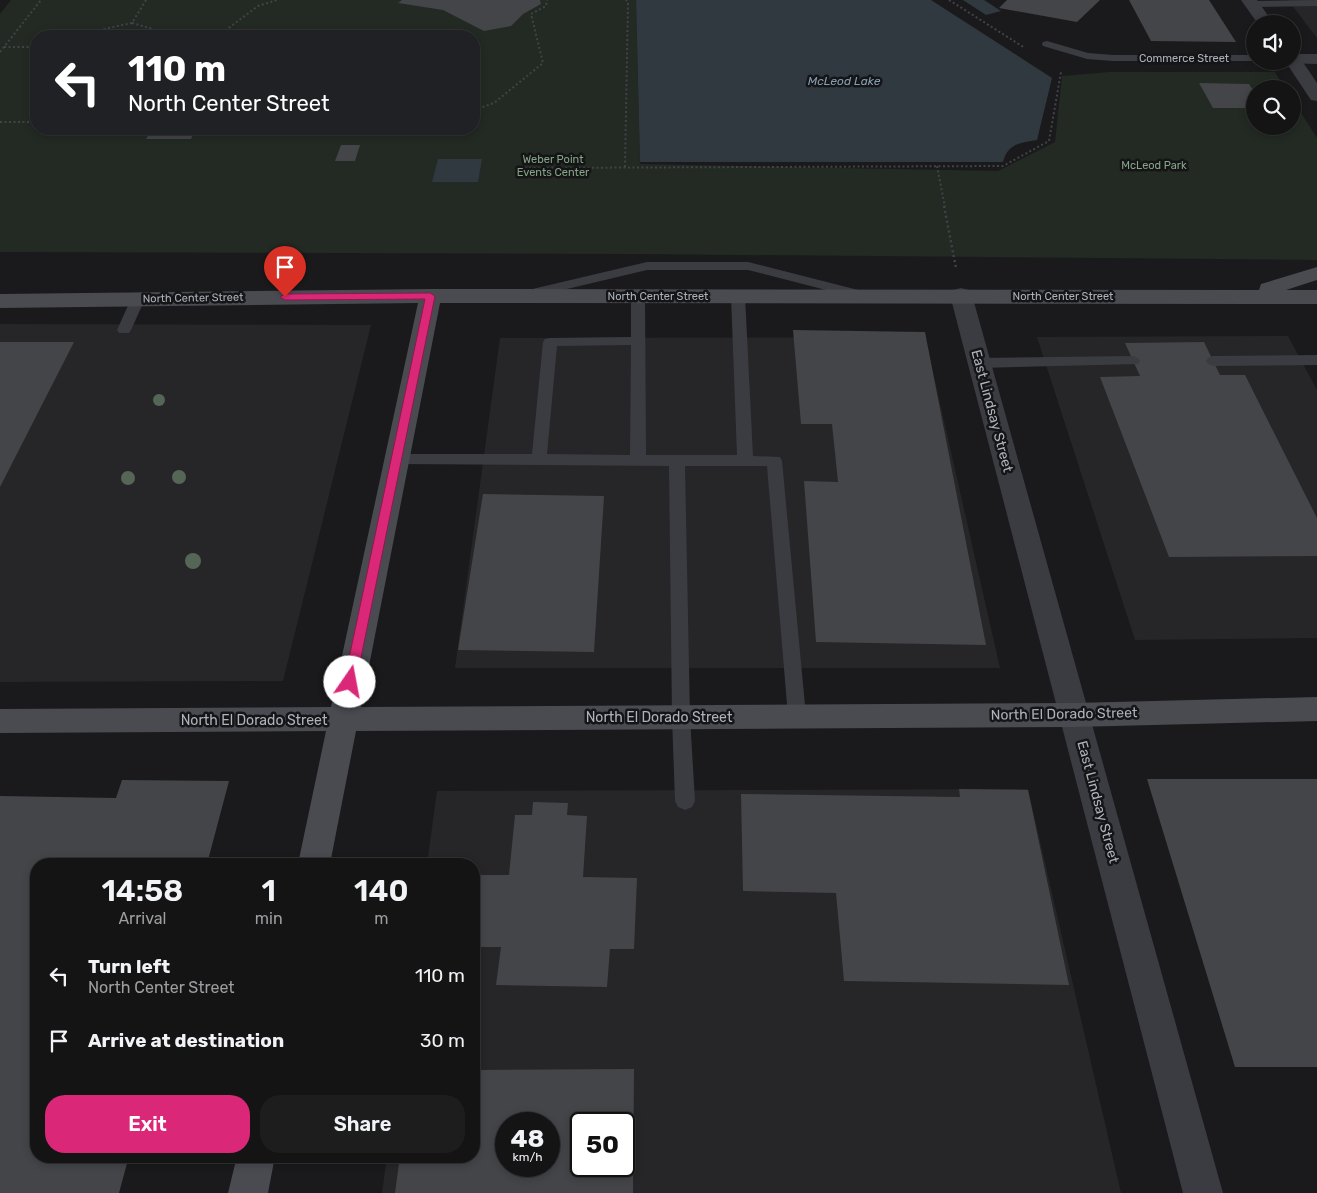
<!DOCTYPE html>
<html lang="en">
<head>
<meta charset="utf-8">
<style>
  :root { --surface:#141415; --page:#1d1d1e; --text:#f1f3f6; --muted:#9d9ea0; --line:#333334; --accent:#db2777 }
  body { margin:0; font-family:Rubik,sans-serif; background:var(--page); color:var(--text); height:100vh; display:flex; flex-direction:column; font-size:19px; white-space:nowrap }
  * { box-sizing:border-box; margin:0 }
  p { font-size:16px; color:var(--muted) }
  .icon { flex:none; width:28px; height:28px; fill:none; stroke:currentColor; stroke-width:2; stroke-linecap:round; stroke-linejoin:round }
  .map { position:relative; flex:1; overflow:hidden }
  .drawer { position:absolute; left:30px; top:858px; width:450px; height:305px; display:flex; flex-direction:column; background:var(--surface); border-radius:20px; box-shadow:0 2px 8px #0003,0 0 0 1px var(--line) }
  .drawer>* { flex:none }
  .top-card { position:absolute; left:30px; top:30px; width:450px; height:105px; border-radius:20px; box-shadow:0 2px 8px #0003,0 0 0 1px var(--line); background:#202124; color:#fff; overflow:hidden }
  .buttons { position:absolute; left:1246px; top:15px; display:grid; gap:10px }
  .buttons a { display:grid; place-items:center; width:55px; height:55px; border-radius:50%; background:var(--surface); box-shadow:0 2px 8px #0003,0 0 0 1px var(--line); font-size:25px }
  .speed { position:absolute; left:495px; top:1112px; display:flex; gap:10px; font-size:25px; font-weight:700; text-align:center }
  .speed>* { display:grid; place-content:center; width:65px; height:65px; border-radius:50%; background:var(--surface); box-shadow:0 2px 8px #0003,0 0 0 1px var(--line); line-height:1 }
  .speed small { font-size:12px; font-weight:400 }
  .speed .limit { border:2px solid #111; border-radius:8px; background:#fff; color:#111 }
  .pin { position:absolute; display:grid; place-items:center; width:42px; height:42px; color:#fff; margin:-51px -21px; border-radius:50% 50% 50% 0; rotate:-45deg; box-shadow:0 0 5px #0007 }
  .pin .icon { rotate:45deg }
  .me { position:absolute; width:55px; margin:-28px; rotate:12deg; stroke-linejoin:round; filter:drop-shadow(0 0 4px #0008) }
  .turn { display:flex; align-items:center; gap:18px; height:105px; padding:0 15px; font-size:22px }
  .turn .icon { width:65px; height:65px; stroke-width:2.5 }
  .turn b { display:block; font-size:35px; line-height:42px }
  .eta { display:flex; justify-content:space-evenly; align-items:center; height:85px; text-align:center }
  .eta b { font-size:30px; font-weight:600; line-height:35px }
  .primary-button { display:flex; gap:10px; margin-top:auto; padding:10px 15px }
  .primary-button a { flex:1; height:58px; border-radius:20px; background:var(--accent); color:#fff; font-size:20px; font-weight:600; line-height:58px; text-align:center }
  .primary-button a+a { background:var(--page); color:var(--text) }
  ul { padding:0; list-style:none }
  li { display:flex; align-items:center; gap:15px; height:65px; padding:0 15px }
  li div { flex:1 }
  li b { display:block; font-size:19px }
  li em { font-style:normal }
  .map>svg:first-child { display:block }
  .built { fill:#262629; fill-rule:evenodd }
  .green { fill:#222a23; fill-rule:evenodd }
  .water { fill:#303940 }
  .building { fill:#444549; fill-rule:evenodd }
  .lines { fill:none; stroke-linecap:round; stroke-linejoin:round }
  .path-far1 { stroke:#414348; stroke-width:2; stroke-dasharray:2 2.5; stroke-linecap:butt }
  .path { stroke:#414348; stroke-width:2.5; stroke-dasharray:2 3; stroke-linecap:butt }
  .service { fill:#3b3c41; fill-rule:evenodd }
  .minor { fill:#3b3c41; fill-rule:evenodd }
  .tertiary { fill:#3b3c41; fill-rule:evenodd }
  .secondary { fill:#494b51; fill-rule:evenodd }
  .tree { fill:#556656 }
  .route { fill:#db2777; stroke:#8e194d }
  .labels { text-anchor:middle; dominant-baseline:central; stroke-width:5; stroke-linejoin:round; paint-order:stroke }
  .far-street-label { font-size:11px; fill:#adb2bb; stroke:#151517 }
  .far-park-label { font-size:11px; fill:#85a586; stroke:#151517 }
  .far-water-label { font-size:12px; font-style:italic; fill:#85a0b4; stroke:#151517 }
  .street-label { font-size:14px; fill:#adb2bb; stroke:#151517 }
</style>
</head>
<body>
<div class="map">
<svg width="1317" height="1193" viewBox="0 0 1317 1193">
  <rect width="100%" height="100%" fill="#1a1a1c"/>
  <g class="built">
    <polygon points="1288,0 1317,0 1317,38"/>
    <polygon points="0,324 371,325 283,681 0,682"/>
    <polygon points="1288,336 1317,390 1317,638 1135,640 1037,337"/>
    <polygon points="925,337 1000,668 455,668 500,338"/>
    <path d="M1028 789 1121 1193H382L387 1156H474V864H427L437 791ZM506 1124H549V1166H506ZM581 1124H624V1166H581Z"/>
  </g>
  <path class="green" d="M11 0H636L640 164 998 171 1055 142 1062 76 1109 72H1275L1285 89H1255V126H1292L1293 100 1317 138V260L636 254 0 252V14ZM36 36H474V129H36Z"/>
  <g class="water">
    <path d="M636 0H931L1052 78 1037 140C1020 143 1008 143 1003 162H640Z"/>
    <polygon points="963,0 984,0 1001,11 986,15"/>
    <polygon points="438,159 482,159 478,182 432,182"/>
  </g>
  <g class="building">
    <polygon points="402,0 540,0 541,4 523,14 511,26 484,31 443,10 398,3"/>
    <polygon points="1007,0 1100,0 1077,22 999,8"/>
    <polygon points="1129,0 1209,0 1236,42 1151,41"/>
    <polygon points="1199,83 1249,84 1255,93 1255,108 1213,108"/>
    <polygon points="152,129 196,129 191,139 146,139"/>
    <polygon points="341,145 360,145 355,161 335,161"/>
    <polygon points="793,330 925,332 986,645 816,642 804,481 838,482 832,424 801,424"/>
    <polygon points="0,342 74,342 0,487"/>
    <polygon points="1204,342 1220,375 1245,375 1317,518 1317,556 1169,557 1100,377 1140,376 1125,343"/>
    <polygon points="483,494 604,496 594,652 458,650"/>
    <polygon points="1147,779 1317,779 1317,1067 1235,1067"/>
    <polygon points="122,780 229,781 207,864 36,864 36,1156 129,1156 119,1193 0,1193 0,796 116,798"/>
    <polygon points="959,789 1028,790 1069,985 844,981 836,893 743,891 741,794 960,797"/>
    <polygon points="533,802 568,803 567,815 587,816 583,877 637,878 634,949 610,949 607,987 496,985 501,947 474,947 474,875 509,875 515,815 532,815"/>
    <path d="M634 1069 633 1193H395L400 1156H474V1070ZM506 1124H549V1166H506ZM581 1124H624V1166H581Z"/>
  </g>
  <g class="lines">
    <g class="path-far1">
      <polyline points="146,0 132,23 150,28 157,36"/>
      <polyline points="949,0 1025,48"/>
      <polyline points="92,36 104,29 132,23"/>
      <polyline points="218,36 258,6 277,0"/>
      <polyline points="4,47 36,47"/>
      <polyline points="0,52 41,0"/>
      <polyline points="474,110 494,103 543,63 531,14 546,6 547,0"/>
      <polyline points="0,122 36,122"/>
      <polyline points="311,129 337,133 390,129"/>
      <polyline points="937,166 945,207"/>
      <polyline points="625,167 628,2 626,0"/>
      <polyline points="520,168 1003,166 1049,141 1061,72"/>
    </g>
    <polyline class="path" points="944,206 956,268"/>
    <g class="service">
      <polygon points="1317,0 1317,6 1252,7 1247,4 1252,1"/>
      <polygon points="1047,41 1088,53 1113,55 1255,55 1255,61 1113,61 1087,59 1043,46 1042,44 1043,42"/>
      <polygon points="647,262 748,262 866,292 868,295 861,299 748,270 647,270 529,298 522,294 524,291"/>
      <path d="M638 292 645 296 646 455H737L731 296 738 292 745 296 753 456 780 457 782 461 806 716 804 721 797 724 790 721 788 716 767 466H685L690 717 695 801 692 807 685 810 678 807 675 801 672 717 669 466 396 464 390 463 388 459 390 455 396 454H532L543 342 545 339 550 338 631 337V296ZM631 345 630 455 547 454 557 346Z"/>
      <polygon points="138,295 145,299 131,330 129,333 119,333 117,330 131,299"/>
      <polygon points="1317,355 1317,365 1213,366 1208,364 1206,361 1208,358 1213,356"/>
      <polygon points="1133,356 1138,358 1140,361 1138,364 979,368 974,366 972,363 974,360 979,358"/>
    </g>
    <g class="minor">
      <polygon points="1292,54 1317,54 1317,64 1287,63 1286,61 1292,61"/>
      <polygon points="961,288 969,290 972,295 1223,1193 1183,1193 950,295 953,290"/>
    </g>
    <g class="tertiary">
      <polygon points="1241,0 1257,0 1274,24 1258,24"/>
      <polygon points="1292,54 1298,55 1317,83 1317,101 1311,100 1285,61 1292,61"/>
    </g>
    <g class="secondary">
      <polygon points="1317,267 1317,280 1286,290 1317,290 1317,304 440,303 361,707 1074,703 1317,697 1317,721 1074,727 356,731 330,864 298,864 326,731 0,733 0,709 331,707 418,303 0,308 0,294 430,289 1259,290 1261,284"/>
      <polygon points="237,1156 275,1156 268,1193 228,1193"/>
    </g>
  </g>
  <g class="tree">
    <circle cx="159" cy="400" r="6"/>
    <circle cx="179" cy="477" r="7"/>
    <circle cx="128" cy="478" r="7"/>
    <circle cx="193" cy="561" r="8"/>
  </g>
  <polygon class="route" points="430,293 435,296 356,682 355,686 346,686 344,682 425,299 285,300 280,297 285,294"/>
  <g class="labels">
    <g class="far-street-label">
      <text x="1184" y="58">Commerce Street</text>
      <text x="658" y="296">North Center Street</text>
      <text x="1063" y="296">North Center Street</text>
      <text transform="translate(193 298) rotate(-1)">North Center Street</text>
    </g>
    <g class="far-park-label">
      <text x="553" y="159">Weber Point<tspan x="553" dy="13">Events Center</tspan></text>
      <text x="1154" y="165">McLeod Park</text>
    </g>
    <g class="far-water-label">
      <text x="844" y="81">McLeod Lake</text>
    </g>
    <g class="street-label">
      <text transform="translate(992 411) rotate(75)">East Lindsay Street</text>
      <text transform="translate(1064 714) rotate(-1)">North El Dorado Street</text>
      <text x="659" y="717">North El Dorado Street</text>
      <text x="254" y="720">North El Dorado Street</text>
      <text transform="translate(1098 802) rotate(75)">East Lindsay Street</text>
    </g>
  </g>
</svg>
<div class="buttons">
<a><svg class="icon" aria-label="sound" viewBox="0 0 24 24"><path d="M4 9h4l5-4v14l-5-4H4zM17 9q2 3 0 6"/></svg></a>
<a><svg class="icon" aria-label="search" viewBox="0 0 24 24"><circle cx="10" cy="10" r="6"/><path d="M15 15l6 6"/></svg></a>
</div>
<div class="speed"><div>48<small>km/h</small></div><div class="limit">50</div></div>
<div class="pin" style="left:285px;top:297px;background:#d93025"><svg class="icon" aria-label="arrive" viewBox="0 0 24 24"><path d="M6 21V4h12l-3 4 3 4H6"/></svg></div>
<svg class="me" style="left:350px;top:682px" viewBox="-20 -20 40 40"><circle r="19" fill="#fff"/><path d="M0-13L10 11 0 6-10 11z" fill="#db2777"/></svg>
<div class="top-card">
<div class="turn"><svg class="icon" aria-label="left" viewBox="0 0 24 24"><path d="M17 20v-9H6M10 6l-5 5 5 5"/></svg><div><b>110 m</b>North Center Street</div></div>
</div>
<section class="drawer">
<div class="eta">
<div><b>14:58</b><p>Arrival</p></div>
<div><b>1</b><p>min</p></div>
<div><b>140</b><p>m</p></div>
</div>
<ul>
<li><svg class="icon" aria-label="left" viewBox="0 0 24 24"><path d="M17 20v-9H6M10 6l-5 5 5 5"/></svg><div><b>Turn left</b><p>North Center Street</p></div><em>110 m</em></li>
<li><svg class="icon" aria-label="arrive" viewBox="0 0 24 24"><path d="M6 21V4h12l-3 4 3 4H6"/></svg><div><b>Arrive at destination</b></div><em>30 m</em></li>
</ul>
<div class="primary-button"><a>Exit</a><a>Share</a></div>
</section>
</div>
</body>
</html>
